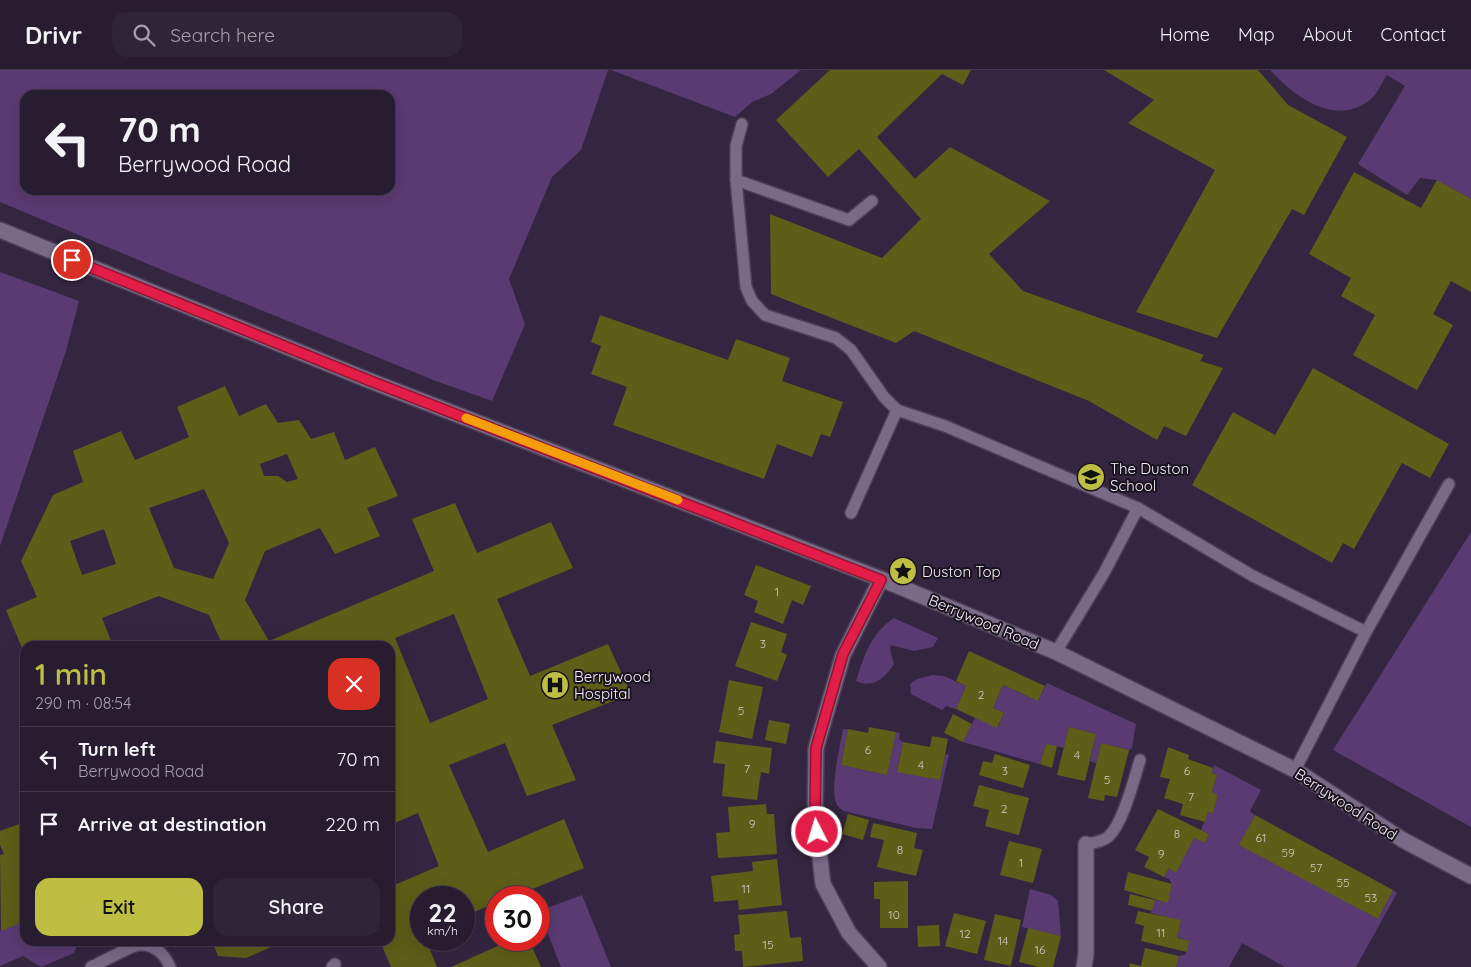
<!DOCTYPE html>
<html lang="en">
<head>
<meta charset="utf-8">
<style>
  :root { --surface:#271c30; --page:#2f2538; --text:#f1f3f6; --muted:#a4a1ab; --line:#433a4c; --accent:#bebf42 }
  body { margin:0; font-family:Quicksand,sans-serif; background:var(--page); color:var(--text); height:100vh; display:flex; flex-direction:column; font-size:19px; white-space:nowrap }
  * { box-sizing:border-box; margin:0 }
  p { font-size:16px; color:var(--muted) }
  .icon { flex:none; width:28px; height:28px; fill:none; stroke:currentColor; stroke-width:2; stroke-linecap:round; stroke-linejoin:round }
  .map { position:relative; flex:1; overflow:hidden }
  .side { position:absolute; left:20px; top:571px; width:375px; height:305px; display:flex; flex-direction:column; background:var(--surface); border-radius:15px; box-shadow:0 5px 20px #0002,0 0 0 1px var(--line) }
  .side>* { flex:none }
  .top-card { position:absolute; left:20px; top:20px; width:375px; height:105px; border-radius:15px; box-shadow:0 5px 20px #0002,0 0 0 1px var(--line); background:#271c30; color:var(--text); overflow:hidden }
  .speed { position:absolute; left:410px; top:816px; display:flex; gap:10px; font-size:25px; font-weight:700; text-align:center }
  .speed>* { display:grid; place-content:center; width:65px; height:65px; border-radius:50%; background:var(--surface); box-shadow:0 5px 20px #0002,0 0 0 1px var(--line); line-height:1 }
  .speed small { font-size:12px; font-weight:400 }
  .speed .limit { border:8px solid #d22; background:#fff; color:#111 }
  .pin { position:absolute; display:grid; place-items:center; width:42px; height:42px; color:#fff; margin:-21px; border:2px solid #fff; border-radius:50%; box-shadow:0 1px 5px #0007 }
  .me { position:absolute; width:55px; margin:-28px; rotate:355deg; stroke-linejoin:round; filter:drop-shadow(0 0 4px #0008) }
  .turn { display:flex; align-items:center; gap:18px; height:105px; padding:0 15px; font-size:22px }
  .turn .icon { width:65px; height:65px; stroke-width:2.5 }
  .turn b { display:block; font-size:35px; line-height:42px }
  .round { display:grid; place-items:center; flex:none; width:52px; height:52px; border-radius:15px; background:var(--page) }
  .summary { display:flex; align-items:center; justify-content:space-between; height:85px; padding:0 15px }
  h1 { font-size:30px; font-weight:600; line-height:38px; color:var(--accent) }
  .cta { display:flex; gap:10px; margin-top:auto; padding:10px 15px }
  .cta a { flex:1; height:58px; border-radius:15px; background:var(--accent); color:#111; font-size:20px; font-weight:600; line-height:58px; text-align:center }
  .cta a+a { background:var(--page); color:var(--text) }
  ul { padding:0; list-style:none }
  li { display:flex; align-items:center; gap:15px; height:65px; padding:0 15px; border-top:1px solid var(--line) }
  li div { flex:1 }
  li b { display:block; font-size:19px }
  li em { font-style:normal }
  header { display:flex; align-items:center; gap:30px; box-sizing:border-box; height:70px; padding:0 25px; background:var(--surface); border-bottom:1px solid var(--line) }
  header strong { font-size:24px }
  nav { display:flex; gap:28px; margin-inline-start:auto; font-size:18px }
  .search { width:350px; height:45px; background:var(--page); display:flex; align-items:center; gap:12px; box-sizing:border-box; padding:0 18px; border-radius:15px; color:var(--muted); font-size:19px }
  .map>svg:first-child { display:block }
  .green { fill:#5a3a72; fill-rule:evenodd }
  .building { fill:#5e5e19; fill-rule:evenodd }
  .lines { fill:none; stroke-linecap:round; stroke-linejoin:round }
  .lane-casing { stroke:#4c4055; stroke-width:14 }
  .street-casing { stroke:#4c4055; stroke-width:18 }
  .secondary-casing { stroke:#4c4055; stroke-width:18 }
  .lane { stroke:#796a87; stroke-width:11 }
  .street { stroke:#796a87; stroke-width:15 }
  .secondary { stroke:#796a87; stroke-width:15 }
  .route-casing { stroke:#92132f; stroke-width:12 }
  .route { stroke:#e11d48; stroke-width:9 }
  .slow { stroke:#f59e0b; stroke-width:9 }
  .labels { text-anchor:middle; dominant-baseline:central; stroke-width:4; stroke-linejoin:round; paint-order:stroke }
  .number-label { font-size:12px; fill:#d0cbc4 }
  .poi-label { font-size:15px; fill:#f6effd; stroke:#19131e; text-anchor:start }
  .street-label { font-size:15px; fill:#f6effd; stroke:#19131e }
</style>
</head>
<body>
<header>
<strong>Drivr</strong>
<div class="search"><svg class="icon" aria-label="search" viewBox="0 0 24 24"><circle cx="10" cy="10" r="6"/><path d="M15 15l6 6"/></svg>Search here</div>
<nav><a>Home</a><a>Map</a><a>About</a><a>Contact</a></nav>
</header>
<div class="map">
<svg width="1471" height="897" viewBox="0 0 1471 897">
  <rect width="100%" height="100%" fill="#342640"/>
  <g class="green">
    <path d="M0 0H608L581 80 552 107 509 209 525 254 492 331 436 311 172 204 0 132ZM25 25H390V120H25Z"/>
    <polygon points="611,0 801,0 771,24 752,32 735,47"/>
    <path d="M1270 0H1471V129L1437 110 1420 108 1407 125 1358 94 1405 16 1387 5C1382 12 1378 23 1372 28 1337 59 1295 27 1270 0Z"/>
    <polygon points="0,202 79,231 66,281 0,476"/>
    <polygon points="1471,462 1471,757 1333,680"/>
    <path d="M894 548 938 568 933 577 914 581 891 575 890 579 894 594C885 608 873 619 856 611 864 586 871 563 894 548Z"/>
    <polygon points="933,605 944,606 966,616 956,639 946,636 942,640 911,624 910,614 917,609"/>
    <polygon points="1047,613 1136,654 1132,678 1129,680 1101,673 1096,693 1090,691 1096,664 1069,657 1064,678 1046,674 1040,694 963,672 975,648 998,657 1004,643 993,638 1003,615 1038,631"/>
    <path d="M843 659H848L841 695 887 705 896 662 900 663 899 669 903 672 897 701 940 710 945 685 949 684 932 759 916 758 844 741C841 739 837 736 836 733 830 716 840 677 843 659Z"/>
    <polygon points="1214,695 1261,720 1250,741 1255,745 1240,774 1378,849 1393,820 1397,823 1356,897 1285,897 1242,873 1229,897 1176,897 1179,886 1186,884 1189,871 1177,868 1181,851 1151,843 1155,830 1168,832 1172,814 1169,809 1164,807 1169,798 1176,802 1194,768 1205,773 1209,764 1201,760 1208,742 1213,743 1218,725 1212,722 1217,705 1212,703"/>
    <polygon points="1030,819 1051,825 1058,831 1061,866 1022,857"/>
    <polygon points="582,825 611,897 561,897 539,841"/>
    <polygon points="25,851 25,871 75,871 77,876 74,883 41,897 23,886 0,896 0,861"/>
  </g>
  <g class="building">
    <polygon points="830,0 971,0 963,15 942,4 877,67 915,109 950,77 1050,131 989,184 1023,221 1204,285 1200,291 1223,298 1186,366 1164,356 1157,370 1089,331 914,261 896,273 771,224 770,144 882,188 921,149 859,79 828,107 776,50"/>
    <polygon points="1104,0 1258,0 1288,35 1347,67 1304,145 1292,139 1217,268 1136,242 1215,100 1128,53 1154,30"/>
    <polygon points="1354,102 1421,138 1437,110 1471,129 1471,222 1451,211 1433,244 1453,255 1417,320 1353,285 1375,245 1341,226 1351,208 1309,184"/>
    <polygon points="600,245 728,290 736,269 790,288 782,311 843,332 830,367 821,364 812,387 777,374 764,409 613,355 627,317 591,304 601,276 591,272"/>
    <polygon points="1313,298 1449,374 1430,408 1402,393 1354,479 1343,473 1332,493 1192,415 1233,342 1275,365"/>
    <path d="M225 316 239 346 266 334 278 353 299 350 311 369 334 362 345 390 375 377 398 426 367 438 380 466 335 484 320 458 265 481 245 530 269 571 434 501 412 449 455 433 477 483 551 452 573 498 497 529 530 606 608 574 631 624 552 655 576 710 527 726 505 673 449 695 488 782 564 749 584 798 510 828H496V833L464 846V828H421V870H426L437 897H391L380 871H390V817L439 796 418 743 390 755V576H223L209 545 159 526 102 548 113 576H59L56 571 43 576H25V585L6 540 37 527 21 491 53 425 83 412 73 381 121 361 135 390 189 367 177 337ZM287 384 298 409 287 412 278 406H264L260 394ZM204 419 229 473 213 509 174 498 149 438ZM104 459 116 494 82 505 70 471ZM454 544 488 629 430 653 395 568Z"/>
    <polygon points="756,495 811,516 803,535 792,530 783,554 754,542 758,531 744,525"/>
    <polygon points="751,552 787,564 781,582 787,585 777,611 735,596"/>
    <polygon points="969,581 1045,616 1038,631 1003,615 993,638 1004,643 997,658 956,639 966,616 956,611"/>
    <polygon points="729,610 763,617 752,669 719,662"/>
    <polygon points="953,644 972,654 963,672 944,663"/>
    <polygon points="769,650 790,654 786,674 765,670"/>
    <polygon points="869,657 896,662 887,705 841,695 848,659 868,663"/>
    <polygon points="1069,657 1096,664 1085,711 1057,705"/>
    <polygon points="932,666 948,669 940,710 897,702 903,672 930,677"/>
    <polygon points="716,671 772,678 769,704 761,702 757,730 722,726 725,694 713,693"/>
    <polygon points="1101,673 1129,680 1117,727 1105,725 1104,731 1088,728"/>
    <polygon points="1046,674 1057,676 1052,698 1040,694"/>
    <polygon points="1168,677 1189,685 1188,689 1213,698 1212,703 1217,705 1212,722 1218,725 1213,743 1208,742 1205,752 1180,745 1183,734 1164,728 1170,709 1160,707"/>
    <polygon points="995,684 1030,695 1023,718 979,705 983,691 992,693"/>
    <polygon points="979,715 1029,728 1019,765 985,756 989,740 973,736"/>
    <polygon points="766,734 767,744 774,744 777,784 718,788 716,763 730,762 728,737"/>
    <polygon points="1158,739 1209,764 1205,773 1194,768 1176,803 1169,798 1164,807 1144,797 1149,787 1135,780"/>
    <polygon points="848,744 869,750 863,770 842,764"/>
    <polygon points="1255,745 1393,820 1378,849 1239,775"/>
    <polygon points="25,752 25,851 1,861 0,785 4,784 0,775 0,761"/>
    <polygon points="873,753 917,763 914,778 923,780 916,806 877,797 884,770 870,767"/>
    <polygon points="1009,771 1042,779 1033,813 1000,805"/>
    <polygon points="777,789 782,835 739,840 738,830 714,832 711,806 753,801 752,792"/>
    <polygon points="1128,802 1172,814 1168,833 1124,820"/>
    <polygon points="908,811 908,858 880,858 880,829 874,829 874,812"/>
    <polygon points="1130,824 1155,830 1152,841 1128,835"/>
    <polygon points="787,841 790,868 801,867 803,891 743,897 742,881 735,881 734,865 740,864 738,845"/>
    <polygon points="1138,841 1181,850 1177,868 1189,871 1187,882 1141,871 1144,856 1135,853"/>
    <polygon points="954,843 986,851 977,884 945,876"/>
    <polygon points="995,844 1021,850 1011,896 984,890"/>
    <polygon points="939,855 940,876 918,877 917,856"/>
    <polygon points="1028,858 1061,866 1053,897 1039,897 1019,892"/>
    <polygon points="511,870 529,870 541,897 451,897"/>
    <polygon points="212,871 285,871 246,888 218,886"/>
    <polygon points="1145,878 1179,886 1176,897 1129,897 1130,893 1141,896"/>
  </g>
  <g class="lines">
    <g class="lane-casing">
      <g id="lane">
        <polyline points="742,54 736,76 736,110 746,217 752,231 765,245 836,268 851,280 884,327 897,340"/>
        <polyline points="736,110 849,150 872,131"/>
        <polyline points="851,443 897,340 945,356 1138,438 1253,506 1366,562"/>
        <polyline points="1056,582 1104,503 1138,438"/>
        <polyline points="1295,700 1366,562 1449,414"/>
        <path d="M1086 774C1093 773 1102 772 1108 767 1123 754 1134 709 1140 690"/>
        <path d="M91 897C100 893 133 875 139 875 154 874 165 884 170 897"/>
        <polyline points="332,897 335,894"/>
      </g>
    </g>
    <g class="street-casing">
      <g id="street">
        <polyline points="879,897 849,863 823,814 815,745 816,678 843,585 881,509"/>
        <polyline points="1084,897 1086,884 1086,774"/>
      </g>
    </g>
    <g class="secondary-casing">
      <polyline id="secondary" points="0,160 368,310 881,509 1056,582 1295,700 1403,770 1471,806"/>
    </g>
    <use href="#lane" class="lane"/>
    <use href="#street" class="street"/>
    <use href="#secondary" class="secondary"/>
  </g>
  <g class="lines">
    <g class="route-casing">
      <polyline id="route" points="72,190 368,310 881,510 843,584 816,678 815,745 817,762"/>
    </g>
    <use href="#route" class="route"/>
    <polyline class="slow" points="466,348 678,430"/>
  </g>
  <defs>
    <g id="school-disc" transform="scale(1.4375)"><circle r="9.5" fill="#bebf42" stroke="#19131e"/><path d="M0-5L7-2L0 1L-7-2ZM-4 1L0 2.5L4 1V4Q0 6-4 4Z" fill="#111"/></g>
    <g id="sight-disc" transform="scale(1.4375)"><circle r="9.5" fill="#bebf42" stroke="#19131e"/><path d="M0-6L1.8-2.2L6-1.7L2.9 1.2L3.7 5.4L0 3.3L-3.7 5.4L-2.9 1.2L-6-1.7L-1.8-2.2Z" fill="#111"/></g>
    <g id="hospital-disc" transform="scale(1.4375)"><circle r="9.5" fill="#bebf42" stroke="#19131e"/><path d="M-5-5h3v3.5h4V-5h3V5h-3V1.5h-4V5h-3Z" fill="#111"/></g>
  </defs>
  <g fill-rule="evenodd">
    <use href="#school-disc" x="1091" y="407"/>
    <use href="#sight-disc" x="903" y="501"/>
    <use href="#hospital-disc" x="555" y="615"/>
  </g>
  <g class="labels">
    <g class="number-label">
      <text x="777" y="521">1</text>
      <text x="763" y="573">3</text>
      <text x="981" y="624">2</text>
      <text x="741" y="640">5</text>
      <text x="868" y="679">6</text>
      <text x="1077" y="684">4</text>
      <text x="921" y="694">4</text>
      <text x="747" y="698">7</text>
      <text x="1005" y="700">3</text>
      <text x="1187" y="700">6</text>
      <text x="1107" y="709">5</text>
      <text x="1191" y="726">7</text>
      <text x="1004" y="738">2</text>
      <text x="752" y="753">9</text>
      <text x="1177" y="763">8</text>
      <text x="1261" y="767">61</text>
      <text x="900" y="779">8</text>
      <text x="1288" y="782">59</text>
      <text x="1161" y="783">9</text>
      <text x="1021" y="792">1</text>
      <text x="1316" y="797">57</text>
      <text x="1343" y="812">55</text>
      <text x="746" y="818">11</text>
      <text x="1371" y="827">53</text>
      <text x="894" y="844">10</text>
      <text x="1161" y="862">11</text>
      <text x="965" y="863">12</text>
      <text x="1003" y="870">14</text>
      <text x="768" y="874">15</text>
      <text x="1040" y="879">16</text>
    </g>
    <g class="poi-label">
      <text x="1110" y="398">The Duston<tspan x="1110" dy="17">School</tspan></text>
      <text x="922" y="501">Duston Top</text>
      <text x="574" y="606">Berrywood<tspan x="574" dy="17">Hospital</tspan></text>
    </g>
    <g class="street-label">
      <text transform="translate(984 552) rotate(23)">Berrywood Road</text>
      <text transform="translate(1346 734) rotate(33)">Berrywood Road</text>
    </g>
  </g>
</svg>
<div class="speed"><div>22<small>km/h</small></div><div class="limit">30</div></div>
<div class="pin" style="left:72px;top:190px;background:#d93025"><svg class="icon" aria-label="arrive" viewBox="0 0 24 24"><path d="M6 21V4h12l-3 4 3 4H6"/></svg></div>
<svg class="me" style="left:817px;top:762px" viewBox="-20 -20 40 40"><circle r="17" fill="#e11d48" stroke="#fff" stroke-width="3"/><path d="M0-11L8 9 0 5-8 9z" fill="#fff"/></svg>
<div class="top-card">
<div class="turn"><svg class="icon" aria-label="left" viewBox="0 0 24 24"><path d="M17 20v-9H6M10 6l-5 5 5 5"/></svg><div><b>70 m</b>Berrywood Road</div></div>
</div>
<section class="side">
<div class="summary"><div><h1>1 min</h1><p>290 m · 08:54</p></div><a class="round" style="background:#d93025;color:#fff"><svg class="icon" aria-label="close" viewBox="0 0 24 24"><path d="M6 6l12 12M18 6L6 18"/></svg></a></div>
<ul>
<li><svg class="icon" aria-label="left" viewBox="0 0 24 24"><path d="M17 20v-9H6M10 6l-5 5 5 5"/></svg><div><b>Turn left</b><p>Berrywood Road</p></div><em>70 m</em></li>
<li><svg class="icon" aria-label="arrive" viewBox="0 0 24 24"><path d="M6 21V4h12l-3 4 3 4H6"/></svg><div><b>Arrive at destination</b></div><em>220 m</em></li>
</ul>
<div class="cta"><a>Exit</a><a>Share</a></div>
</section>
</div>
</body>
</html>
